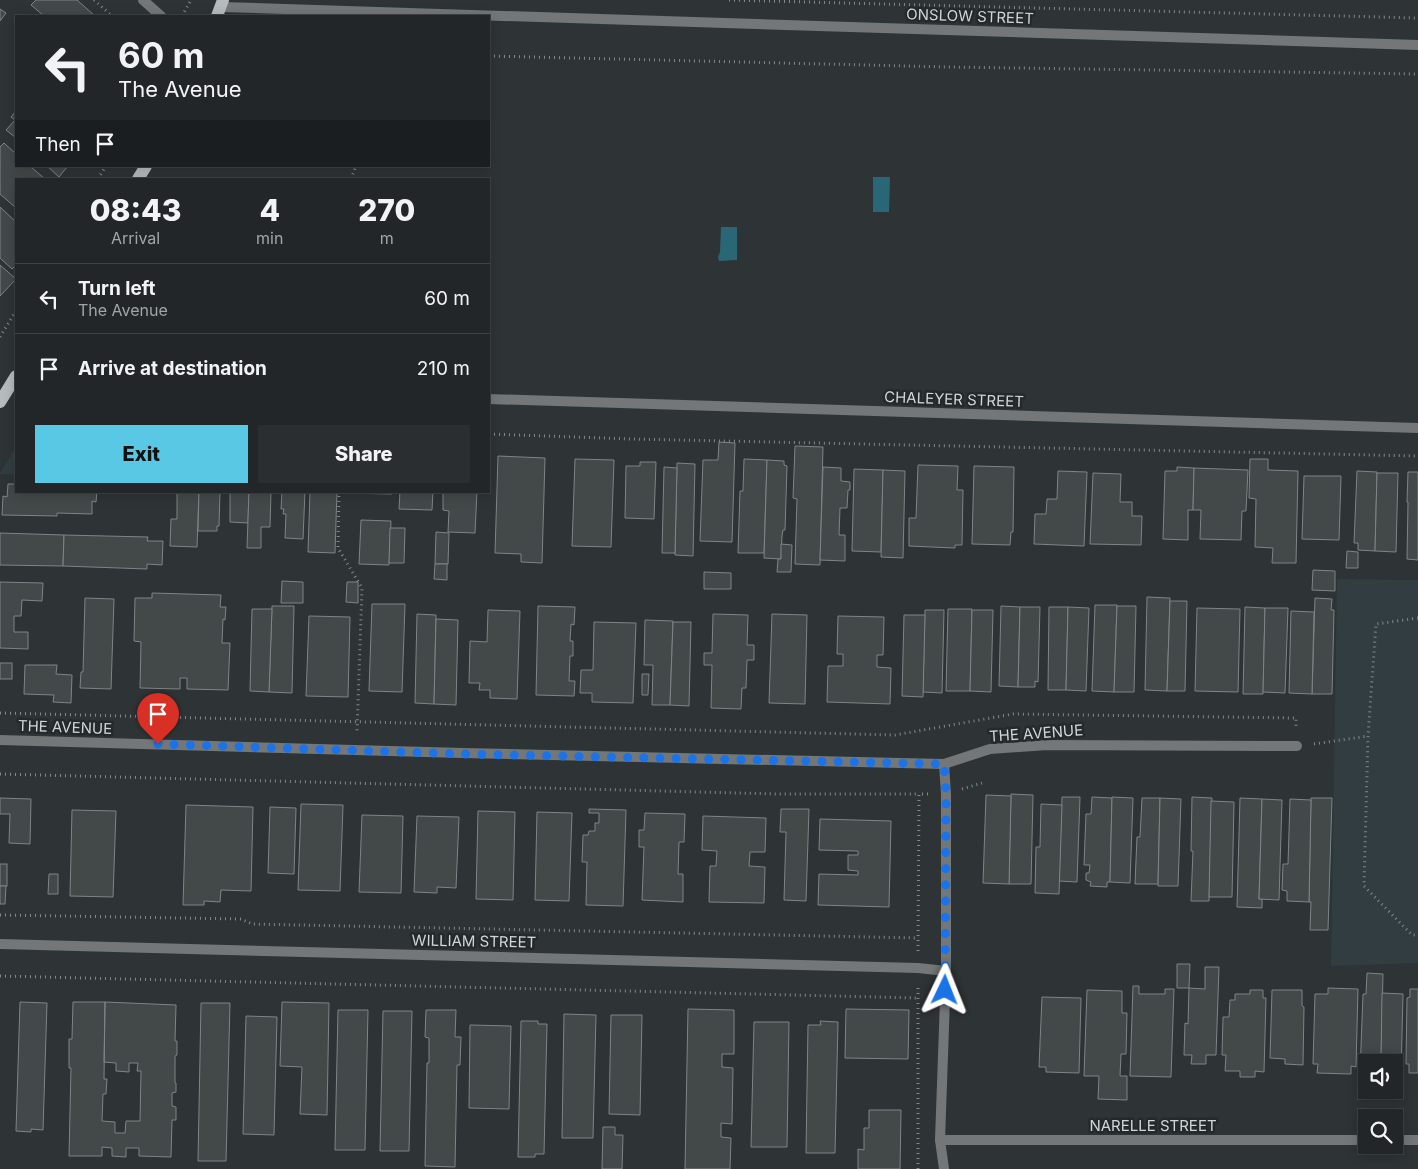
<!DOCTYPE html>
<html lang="en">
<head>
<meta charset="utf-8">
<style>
  :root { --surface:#222628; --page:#2a2e30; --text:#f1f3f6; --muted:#a2a5a8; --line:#3f4345; --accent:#59c8e4 }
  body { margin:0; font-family:Inter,sans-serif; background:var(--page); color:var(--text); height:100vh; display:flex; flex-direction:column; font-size:19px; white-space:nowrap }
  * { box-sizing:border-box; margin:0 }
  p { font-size:16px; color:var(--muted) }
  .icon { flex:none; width:28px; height:28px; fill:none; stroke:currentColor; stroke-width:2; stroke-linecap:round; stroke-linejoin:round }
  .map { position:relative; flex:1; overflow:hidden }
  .side { position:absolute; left:15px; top:178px; width:475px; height:315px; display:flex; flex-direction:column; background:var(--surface); border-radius:0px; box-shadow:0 2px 12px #0003,0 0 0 1px var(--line) }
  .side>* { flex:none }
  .banner { position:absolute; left:15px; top:15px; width:475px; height:152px; border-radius:0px; box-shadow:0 2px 12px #0003,0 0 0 1px var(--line); background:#222628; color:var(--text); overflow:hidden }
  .buttons { position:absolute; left:1358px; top:1054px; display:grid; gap:10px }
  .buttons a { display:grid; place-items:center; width:45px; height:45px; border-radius:0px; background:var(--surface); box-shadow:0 2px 12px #0003,0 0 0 1px var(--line); font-size:25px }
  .pin { position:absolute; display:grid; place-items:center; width:42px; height:42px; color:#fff; margin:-51px -21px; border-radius:50% 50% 50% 0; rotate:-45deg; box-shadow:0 0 5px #0007 }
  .pin .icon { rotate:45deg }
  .me { position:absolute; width:55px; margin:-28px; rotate:2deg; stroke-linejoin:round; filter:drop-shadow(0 0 4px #0008) }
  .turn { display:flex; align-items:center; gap:18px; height:105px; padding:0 20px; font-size:22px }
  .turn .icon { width:65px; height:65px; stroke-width:2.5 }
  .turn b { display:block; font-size:35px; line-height:42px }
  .then { display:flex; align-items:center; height:48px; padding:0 20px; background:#0003; gap:10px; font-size:19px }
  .eta { display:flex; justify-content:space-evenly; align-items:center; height:85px; text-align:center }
  .eta b { font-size:30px; font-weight:800; line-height:35px }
  .cta { display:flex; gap:10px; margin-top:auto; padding:10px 20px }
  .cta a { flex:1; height:58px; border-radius:0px; background:var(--accent); color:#111; font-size:20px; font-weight:800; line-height:58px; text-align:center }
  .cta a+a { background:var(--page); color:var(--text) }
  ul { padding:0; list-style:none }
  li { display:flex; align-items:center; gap:15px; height:70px; padding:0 20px; border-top:1px solid var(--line) }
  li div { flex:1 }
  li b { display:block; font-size:19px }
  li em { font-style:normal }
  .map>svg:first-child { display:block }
  .built { fill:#313d41 }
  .water { fill:#296776 }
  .building { fill:#434849; stroke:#7f8587 }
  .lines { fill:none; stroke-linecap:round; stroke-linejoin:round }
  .path { stroke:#85898b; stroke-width:3; stroke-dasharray:1 4; stroke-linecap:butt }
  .minor { stroke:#747777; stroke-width:10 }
  .primary { stroke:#b6bbbc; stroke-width:12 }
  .route { stroke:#1a73e8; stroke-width:9; stroke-dasharray:0 16.2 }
  .labels { text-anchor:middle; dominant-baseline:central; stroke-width:5; stroke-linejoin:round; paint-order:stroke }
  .street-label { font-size:15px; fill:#d2d5d6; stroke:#24292b }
</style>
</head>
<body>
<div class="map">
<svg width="1418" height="1169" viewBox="0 0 1418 1169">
  <rect width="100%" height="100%" fill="#2e3335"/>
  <g class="built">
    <polygon points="16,447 16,474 0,474 0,473"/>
    <polygon points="1337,579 1418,580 1418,963 1331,966"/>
  </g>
  <g class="water">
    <polygon points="873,177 890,177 889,212 873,212"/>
    <polygon points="721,227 737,227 737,260 719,261 718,257 720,252"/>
  </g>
  <g class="building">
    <polygon points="36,0 77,0 95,16 44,16 31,5"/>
    <polygon points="0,9 6,13 0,21"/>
    <polygon points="16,111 16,138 6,130 15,120 11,117"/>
    <polygon points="4,143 16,154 16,166 30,166 45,179 16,179 16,208 0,194 0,147"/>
    <polygon points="47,166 68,166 59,177"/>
    <polygon points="0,207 16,222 16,265 12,269 0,258"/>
    <polygon points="0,265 16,279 0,296"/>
    <polygon points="719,442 735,443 732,542 700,541 703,460 718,460"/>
    <polygon points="795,446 823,447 820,565 795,564 797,499 793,498"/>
    <polygon points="498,456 545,458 542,563 521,562 521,554 495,553"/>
    <polygon points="575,459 614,460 611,547 572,546"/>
    <polygon points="744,459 767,460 764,553 738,553 740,491 743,491"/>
    <polygon points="1250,459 1268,459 1268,470 1298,471 1296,563 1272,563 1273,548 1255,547 1256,499 1249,498"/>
    <polygon points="767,460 784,461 784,465 787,466 785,530 783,530 782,536 781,559 764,558"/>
    <polygon points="640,462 656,462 654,519 625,518 626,466 640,466"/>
    <polygon points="677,463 695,464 693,556 675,555"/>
    <polygon points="918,465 958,466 957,490 963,490 962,545 955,545 955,548 909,546 909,518 916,518"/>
    <polygon points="974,466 1014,467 1013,532 1011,532 1010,545 972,544"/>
    <polygon points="664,467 677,468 675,553 662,553"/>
    <polygon points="823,467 841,468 841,481 850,482 850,490 848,490 847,508 840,508 839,535 845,535 845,561 820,560"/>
    <polygon points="1177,467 1194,468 1193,510 1188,510 1188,540 1163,539 1165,471 1177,471"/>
    <polygon points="1194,468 1248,470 1246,511 1242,511 1241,540 1200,539 1201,510 1193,510"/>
    <polygon points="854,469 883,470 881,552 852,551"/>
    <polygon points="883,470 905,471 903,558 881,557"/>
    <polygon points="1058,471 1087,472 1084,546 1034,544 1035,514 1046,514 1047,499 1057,499"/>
    <polygon points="1357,471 1377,472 1375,551 1358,550 1358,543 1354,543"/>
    <polygon points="1408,472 1418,472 1418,560 1407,559 1408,502 1407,502"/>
    <polygon points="1093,473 1121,474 1120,502 1132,502 1132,516 1142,516 1141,545 1090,544"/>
    <polygon points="1377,473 1398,473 1396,552 1375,551"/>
    <polygon points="1304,476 1341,476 1339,540 1302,539"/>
    <polygon points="8,484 16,484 16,491 97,491 96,502 92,501 92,514 57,513 57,516 2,515 3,496 7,497"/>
    <polygon points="177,491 199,491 197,547 170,546 171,519 177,519"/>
    <polygon points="199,491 220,491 219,526 217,526 217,531 198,531"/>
    <polygon points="230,491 249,491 248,523 230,522"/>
    <polygon points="249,491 271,491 270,527 261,527 261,548 247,548"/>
    <polygon points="282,491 305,491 303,539 285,538 286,514 283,514 284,509 281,509"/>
    <polygon points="310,491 337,491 335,553 308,552"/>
    <polygon points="343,491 392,491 392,494 343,493"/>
    <polygon points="400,491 433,491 432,510 399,509"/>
    <polygon points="443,491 477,491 475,533 448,532 449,511 443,510"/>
    <polygon points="361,520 391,521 389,565 359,564"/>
    <polygon points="390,528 405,528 404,563 389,563"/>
    <polygon points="436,532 449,533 448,564 435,564"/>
    <polygon points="0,533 64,535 63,566 0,565"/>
    <polygon points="64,535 148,537 147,541 163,541 162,565 147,564 147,569 63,566"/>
    <polygon points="781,544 792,545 791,572 777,572 778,559 781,559"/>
    <polygon points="1347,551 1358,552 1358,568 1346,568"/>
    <polygon points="435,564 447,564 447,580 434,579"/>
    <polygon points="1313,570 1335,571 1335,591 1312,590"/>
    <polygon points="704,572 731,573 731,589 704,589"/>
    <polygon points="282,581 303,582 303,603 281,603"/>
    <polygon points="0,582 43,583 42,601 22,600 21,616 14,616 14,632 28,632 28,649 0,648"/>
    <polygon points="347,582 358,582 358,603 346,602"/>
    <polygon points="152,593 221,595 220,607 226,607 225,620 223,619 222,643 230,643 228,690 187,689 187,678 180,678 180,689 140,688 141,642 134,641 135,598 152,598"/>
    <polygon points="1147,597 1170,598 1167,691 1145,690"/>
    <polygon points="85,598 114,599 111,689 80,688 81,672 83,672"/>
    <polygon points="1315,598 1332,599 1331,610 1334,610 1332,694 1312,694"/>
    <polygon points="1170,601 1187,601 1185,691 1167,691"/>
    <polygon points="372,604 405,604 402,692 369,691"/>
    <polygon points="1095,605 1117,605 1114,692 1092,691"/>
    <polygon points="272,606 294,606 292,693 269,692"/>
    <polygon points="538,606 575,607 574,625 571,624 570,641 573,641 573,656 570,656 569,681 575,681 574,696 536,695"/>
    <polygon points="1001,606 1020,607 1018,687 999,686"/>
    <polygon points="1117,606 1136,606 1134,692 1114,692"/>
    <polygon points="1020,607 1040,607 1038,682 1035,681 1035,687 1018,687"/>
    <polygon points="1049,607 1068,607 1066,690 1048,690"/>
    <polygon points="1068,607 1089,608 1086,691 1066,690"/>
    <polygon points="1245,607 1265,608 1263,694 1243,694"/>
    <polygon points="1197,608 1240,609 1238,692 1195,691"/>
    <polygon points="1265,608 1288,608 1285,693 1263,692"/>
    <polygon points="252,609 272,609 269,692 250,691"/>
    <polygon points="948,609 972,609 970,691 946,691"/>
    <polygon points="488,610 520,611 517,699 490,698 490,690 479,690 480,683 469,683 470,641 487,642"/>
    <polygon points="925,610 944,610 942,693 923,692"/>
    <polygon points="972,610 993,610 991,692 970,691"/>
    <polygon points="1291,611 1314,612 1312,694 1289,693"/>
    <polygon points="417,614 436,615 434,704 415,703"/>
    <polygon points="713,614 748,615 747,645 754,645 754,660 747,660 746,688 742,688 741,709 711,708 712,665 704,665 704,653 712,653"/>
    <polygon points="772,614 807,615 805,704 769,703"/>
    <polygon points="904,615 925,615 923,697 902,696"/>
    <polygon points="309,616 350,617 348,697 306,696"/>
    <polygon points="838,616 884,617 883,655 877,655 877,667 891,668 890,704 827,702 828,666 843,666 843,654 837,654"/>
    <polygon points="436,619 458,620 456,705 434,704"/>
    <polygon points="645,620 673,621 670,705 652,705 653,665 644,665"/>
    <polygon points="594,622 636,623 633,703 592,702 592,693 580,693 581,670 593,670"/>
    <polygon points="673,622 691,622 689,706 670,705"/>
    <rect x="0" y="663" width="12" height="16"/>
    <polygon points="25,665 57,665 56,674 72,675 71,703 53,702 54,695 24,694"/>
    <polygon points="642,674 649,674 648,695 642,695"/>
    <polygon points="1011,794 1033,795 1031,884 1009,884"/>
    <polygon points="986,795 1011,796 1009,884 983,883"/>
    <polygon points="1062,797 1080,797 1077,882 1059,881"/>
    <polygon points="1092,797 1112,798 1110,882 1107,882 1107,887 1090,886 1091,882 1086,880 1086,873 1089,873 1090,865 1084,865 1086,814 1091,814"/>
    <polygon points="1112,797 1133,798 1130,883 1110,882"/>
    <polygon points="1192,797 1212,798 1209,901 1191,901 1193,851 1191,851"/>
    <polygon points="0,798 31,799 30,844 9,843 10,814 0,814"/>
    <polygon points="1142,798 1160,798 1158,884 1135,884 1137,837 1140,837"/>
    <polygon points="1160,798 1181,799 1178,886 1158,886"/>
    <polygon points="1240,798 1262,799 1259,899 1262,899 1262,908 1237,907"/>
    <polygon points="1311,798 1332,798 1328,930 1310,930 1311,902 1309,902"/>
    <polygon points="1262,799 1282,800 1279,900 1259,899"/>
    <polygon points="1290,799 1311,800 1309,902 1287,901 1287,891 1282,890 1283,864 1288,864"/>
    <polygon points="1211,801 1234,802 1232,897 1209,897"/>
    <polygon points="301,804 343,805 340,891 298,890"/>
    <polygon points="1041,804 1062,805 1059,894 1035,893 1036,847 1040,847"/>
    <polygon points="186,805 253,807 251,891 221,890 220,902 204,901 204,905 183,905"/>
    <polygon points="270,807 296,808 294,874 268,873"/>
    <polygon points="589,809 626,810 623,906 586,905 587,862 582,862 583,835 588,835 589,831 595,831 595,823 599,823 599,813 589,813"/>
    <polygon points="781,809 809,809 806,901 784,900 786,832 780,832"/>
    <polygon points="72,810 116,811 113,897 70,896"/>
    <polygon points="478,811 515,812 513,900 476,899"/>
    <polygon points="537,812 572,813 569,901 535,900"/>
    <polygon points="645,813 685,814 684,842 679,842 678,874 683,874 683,902 642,900 644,847 639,847 639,830 644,830"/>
    <polygon points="362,815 403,816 401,893 359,892"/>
    <polygon points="417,816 459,817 456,888 437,887 437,893 414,892"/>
    <polygon points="703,816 766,818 765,852 750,852 749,866 765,867 764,903 709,902 710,866 716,866 717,851 702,850"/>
    <polygon points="820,819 891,821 889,907 818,905 819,874 858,875 858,871 848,870 848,855 858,855 858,851 819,850"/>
    <rect x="0" y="864" width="7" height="22"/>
    <polygon points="49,874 58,874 58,894 48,894"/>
    <polygon points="0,886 6,886 5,904 0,904"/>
    <polygon points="1177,964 1190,964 1189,988 1177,988"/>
    <polygon points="1205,967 1219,967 1216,1055 1206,1055 1206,1064 1191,1064 1192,1055 1184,1055 1185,1023 1188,1024 1189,988 1205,989"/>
    <polygon points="1367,973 1383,974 1381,1062 1366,1062 1366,1074 1360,1073 1363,994 1366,994"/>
    <polygon points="1133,986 1139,986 1139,994 1165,994 1165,989 1174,989 1171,1077 1130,1076"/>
    <polygon points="1328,988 1358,989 1356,1067 1351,1066 1351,1074 1317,1073 1318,1064 1313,1064 1315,994 1328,994"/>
    <polygon points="1410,989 1418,989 1418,1073 1409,1073 1409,1064 1406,1064 1407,998 1410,997"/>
    <polygon points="1087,990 1122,991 1122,1013 1127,1013 1126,1054 1121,1054 1120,1076 1127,1076 1127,1100 1098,1099 1099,1076 1084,1076"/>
    <polygon points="1250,990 1263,990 1263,998 1266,998 1264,1072 1255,1071 1255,1077 1240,1077 1240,1071 1225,1071 1226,1055 1222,1055 1223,1017 1229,1017 1230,1000 1235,1000 1235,994 1250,994"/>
    <polygon points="1272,990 1302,990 1302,1006 1304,1007 1303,1065 1285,1064 1285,1059 1270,1058"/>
    <polygon points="1382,993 1403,994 1401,1074 1394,1073 1394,1062 1381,1062"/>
    <polygon points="1042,997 1081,998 1079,1073 1046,1072 1046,1067 1039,1067"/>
    <polygon points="20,1002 47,1003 43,1130 31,1129 31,1132 16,1131"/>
    <polygon points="73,1002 105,1002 104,1079 107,1079 106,1094 103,1094 102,1121 115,1122 115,1133 125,1133 126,1121 140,1121 141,1071 137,1071 138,1063 129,1063 129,1072 116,1071 116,1063 104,1062 105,1002 176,1005 175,1041 177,1041 177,1055 175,1056 175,1083 176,1083 176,1092 172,1093 172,1106 176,1107 176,1120 172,1120 171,1157 139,1156 139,1148 126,1148 126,1157 112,1156 112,1148 102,1147 102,1156 69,1156 71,1068 69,1068 69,1039 72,1039"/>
    <polygon points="282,1002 329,1003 327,1115 300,1114 302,1067 280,1066"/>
    <polygon points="201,1003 230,1003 226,1161 198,1161"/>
    <polygon points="688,1009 734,1010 734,1054 722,1054 722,1067 733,1068 732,1124 721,1123 721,1137 731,1138 730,1169 685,1169"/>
    <polygon points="846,1009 909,1010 908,1059 845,1058"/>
    <polygon points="338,1010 368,1010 365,1150 335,1150"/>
    <polygon points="426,1010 456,1010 455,1037 461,1037 460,1065 457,1065 455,1167 425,1166 427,1063 429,1063 429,1038 425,1037"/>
    <polygon points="383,1011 412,1011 409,1151 380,1151"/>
    <polygon points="564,1014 596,1015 593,1138 562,1138"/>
    <polygon points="611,1015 642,1015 640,1115 609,1114"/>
    <polygon points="246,1016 277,1017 274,1135 243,1134"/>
    <polygon points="521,1021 538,1021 538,1024 547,1024 544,1154 535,1154 535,1157 518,1157"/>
    <polygon points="820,1021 838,1022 835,1153 806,1153 808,1025 821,1025"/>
    <polygon points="754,1022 789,1022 787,1147 751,1147"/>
    <polygon points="470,1025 511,1026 509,1109 469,1108"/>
    <polygon points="869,1110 901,1110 900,1169 858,1169 858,1149 864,1150 864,1128 869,1128"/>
    <polygon points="603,1127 615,1127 615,1135 623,1135 622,1169 602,1169"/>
  </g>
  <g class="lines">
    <g class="path">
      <polyline points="94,0 112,16"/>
      <polyline points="729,0 1418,18"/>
      <polyline points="182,16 191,0"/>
      <polyline points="489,56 950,67 1418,74"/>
      <polyline points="98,179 106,166"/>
      <polyline points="351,179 356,166"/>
      <polyline points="0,337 16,311"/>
      <polyline points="489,434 631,439 1418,456"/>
      <polyline points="339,491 338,548 362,588 357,732"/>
      <polyline points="1418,618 1376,624 1368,736 1364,886 1412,935 1418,935"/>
      <polyline points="0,713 895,735 1013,714 1296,718 1296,729"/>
      <polyline points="1314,744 1368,736"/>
      <polyline points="0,774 777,794 919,794"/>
      <polyline points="962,789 982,783"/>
      <polyline points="0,915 241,919 252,924 918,938"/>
      <polyline points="918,951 919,794 929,794"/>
      <polyline points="0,976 918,998"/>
      <polyline points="918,1169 918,985"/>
    </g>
    <g class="minor">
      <polyline points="143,0 161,16"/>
      <polyline points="221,7 1418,45"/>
      <polyline points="489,399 1418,428"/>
      <polyline points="0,740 463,753 944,764 990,749 1047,745 1297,746"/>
      <polyline points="0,944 918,968 946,971"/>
      <polyline points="940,1140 1366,1140"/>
      <polyline points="1394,1140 1418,1140"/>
      <polyline points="944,1169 940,1140 946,971 946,794 944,764"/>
    </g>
    <g class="primary">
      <polyline points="217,16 223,0"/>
      <polyline points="138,179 146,166"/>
      <polyline points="0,402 16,376"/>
    </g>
  </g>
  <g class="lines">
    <polyline class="route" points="158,744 462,754 944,764 946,794 945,990"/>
  </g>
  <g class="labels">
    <g class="street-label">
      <text transform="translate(970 16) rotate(2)">ONSLOW STREET</text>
      <text transform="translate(954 399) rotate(2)">CHALEYER STREET</text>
      <text transform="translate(65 727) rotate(2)">THE AVENUE</text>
      <text transform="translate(1036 733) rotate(-4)">THE AVENUE</text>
      <text transform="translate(474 941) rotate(1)">WILLIAM STREET</text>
      <text x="1153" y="1125">NARELLE STREET</text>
    </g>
  </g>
</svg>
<div class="buttons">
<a><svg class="icon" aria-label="sound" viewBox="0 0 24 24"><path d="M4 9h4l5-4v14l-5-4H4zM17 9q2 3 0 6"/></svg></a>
<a><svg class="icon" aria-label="search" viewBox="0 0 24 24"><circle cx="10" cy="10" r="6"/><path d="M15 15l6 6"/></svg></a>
</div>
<div class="pin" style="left:158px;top:744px;background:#d93025"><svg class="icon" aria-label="arrive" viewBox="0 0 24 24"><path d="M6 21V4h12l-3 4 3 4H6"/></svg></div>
<svg class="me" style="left:945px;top:990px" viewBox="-20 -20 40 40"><path d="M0-17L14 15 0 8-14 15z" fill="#1a73e8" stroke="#fff" stroke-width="4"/></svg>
<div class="banner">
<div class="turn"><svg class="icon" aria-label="left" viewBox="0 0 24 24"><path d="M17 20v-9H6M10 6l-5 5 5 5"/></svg><div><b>60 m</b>The Avenue</div></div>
<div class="then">Then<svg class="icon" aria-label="arrive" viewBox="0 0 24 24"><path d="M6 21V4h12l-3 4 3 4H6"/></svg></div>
</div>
<section class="side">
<div class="eta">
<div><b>08:43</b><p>Arrival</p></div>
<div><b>4</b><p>min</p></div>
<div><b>270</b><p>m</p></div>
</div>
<ul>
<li><svg class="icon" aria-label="left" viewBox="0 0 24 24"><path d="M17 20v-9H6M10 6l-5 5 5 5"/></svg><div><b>Turn left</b><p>The Avenue</p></div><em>60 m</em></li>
<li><svg class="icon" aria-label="arrive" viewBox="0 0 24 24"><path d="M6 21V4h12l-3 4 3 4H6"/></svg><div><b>Arrive at destination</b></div><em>210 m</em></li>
</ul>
<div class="cta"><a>Exit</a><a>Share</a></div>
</section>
</div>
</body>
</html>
